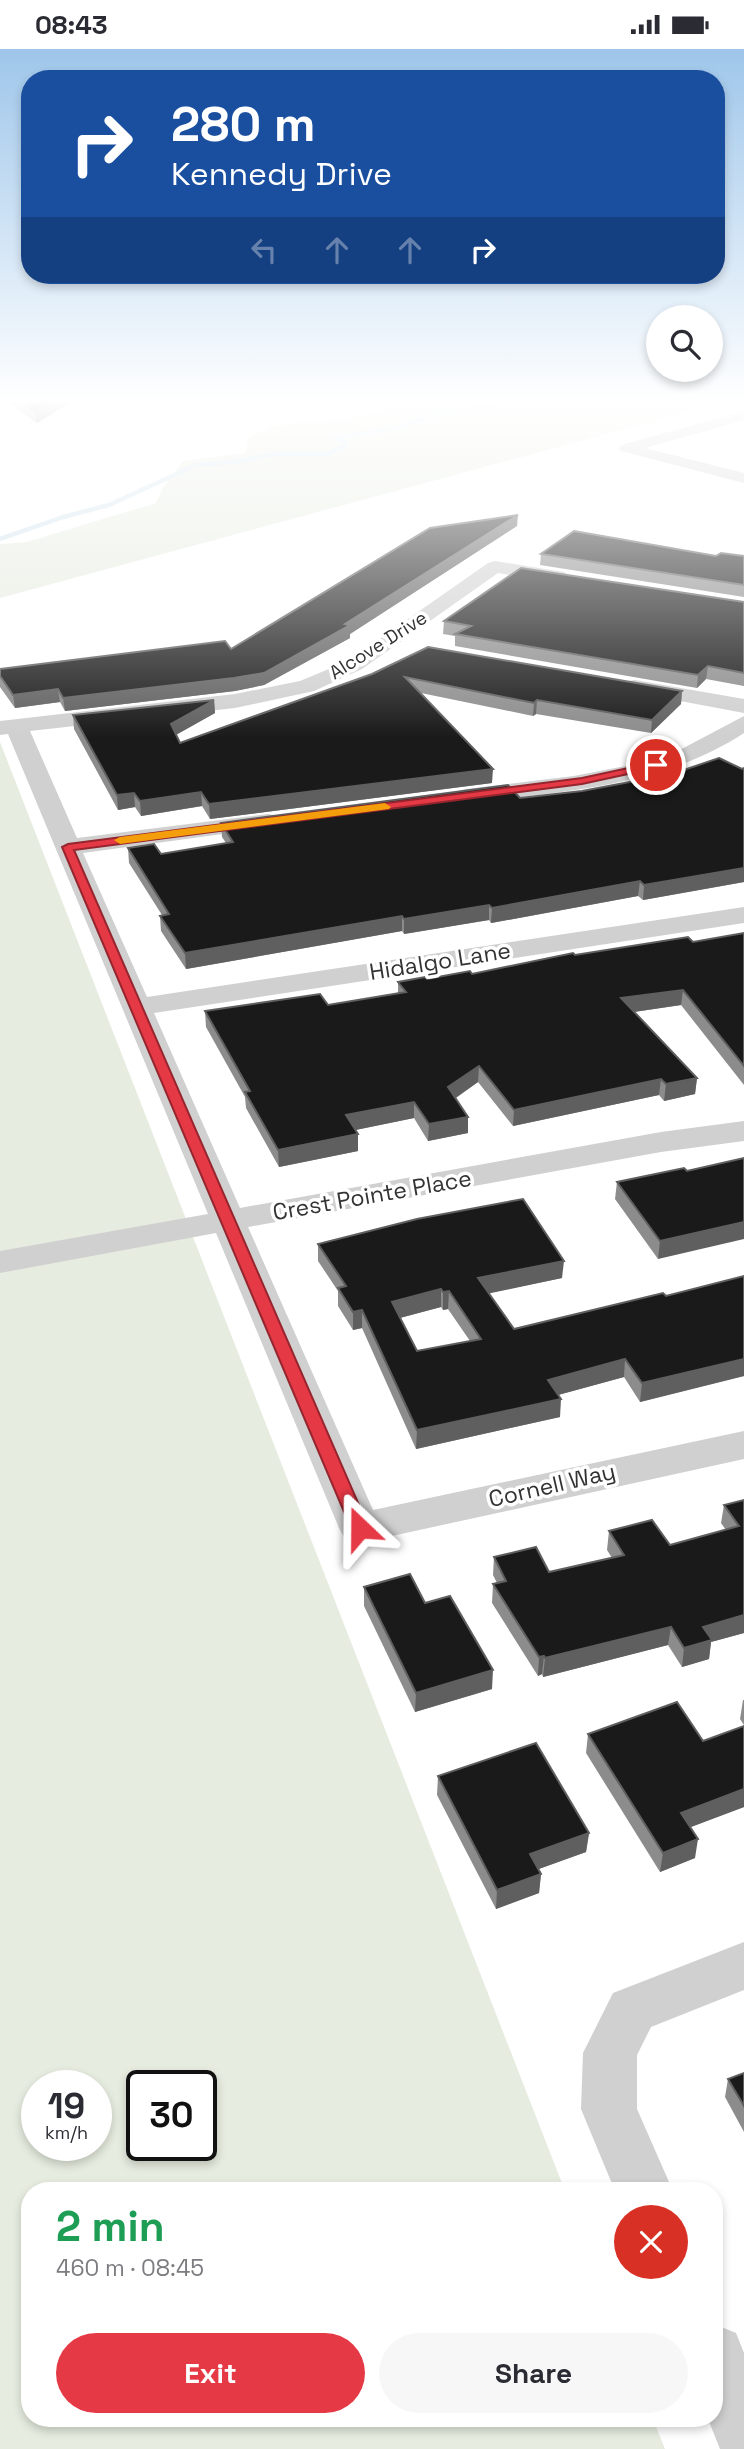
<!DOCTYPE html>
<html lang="en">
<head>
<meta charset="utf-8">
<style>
  :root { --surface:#fff; --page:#f7f7f7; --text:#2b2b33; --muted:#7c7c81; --accent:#e63946 }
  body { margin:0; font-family:"Space Grotesk",sans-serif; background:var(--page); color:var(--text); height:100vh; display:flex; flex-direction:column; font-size:26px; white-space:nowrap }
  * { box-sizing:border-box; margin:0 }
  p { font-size:23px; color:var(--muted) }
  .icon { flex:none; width:38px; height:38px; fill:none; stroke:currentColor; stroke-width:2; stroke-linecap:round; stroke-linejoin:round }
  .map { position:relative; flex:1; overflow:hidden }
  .details { position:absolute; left:21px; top:2133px; width:702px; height:245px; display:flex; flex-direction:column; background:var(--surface); border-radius:28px; box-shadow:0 4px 10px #0003 }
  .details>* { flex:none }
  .hud { position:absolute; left:21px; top:21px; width:704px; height:214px; border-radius:28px; box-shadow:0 4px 10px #0003; background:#1a4fa0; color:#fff; overflow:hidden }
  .fabs { position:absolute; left:646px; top:256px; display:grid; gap:14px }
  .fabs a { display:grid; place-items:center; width:77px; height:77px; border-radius:50%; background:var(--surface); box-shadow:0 4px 10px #0003; font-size:35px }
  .speed { position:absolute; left:21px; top:2021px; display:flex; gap:14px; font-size:35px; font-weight:700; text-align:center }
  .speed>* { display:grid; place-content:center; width:91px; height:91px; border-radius:50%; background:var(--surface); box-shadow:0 4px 10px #0003; line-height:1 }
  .speed small { font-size:18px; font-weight:400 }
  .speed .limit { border:4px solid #111; border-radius:10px; background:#fff; color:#111 }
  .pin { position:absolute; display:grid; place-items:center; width:60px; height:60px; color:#fff; margin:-30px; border:4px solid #fff; border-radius:50%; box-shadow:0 2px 7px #0007 }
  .me { position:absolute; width:77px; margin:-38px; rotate:337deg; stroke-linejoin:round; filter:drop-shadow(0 0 5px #0008) }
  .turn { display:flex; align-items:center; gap:24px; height:147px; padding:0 35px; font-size:32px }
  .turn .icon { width:91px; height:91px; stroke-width:2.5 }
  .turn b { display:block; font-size:49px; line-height:60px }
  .lanes { display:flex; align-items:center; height:66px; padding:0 35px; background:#0003; justify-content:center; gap:35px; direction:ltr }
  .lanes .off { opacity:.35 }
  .round { display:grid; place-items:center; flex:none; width:74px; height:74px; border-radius:37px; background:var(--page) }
  .headline { display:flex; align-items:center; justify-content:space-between; height:119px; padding:0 35px }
  h1 { font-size:42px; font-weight:600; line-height:52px; color:#1e9e55 }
  .cta { display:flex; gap:14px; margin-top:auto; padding:14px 35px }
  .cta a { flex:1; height:80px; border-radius:42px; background:var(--accent); color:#fff; font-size:28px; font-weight:600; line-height:80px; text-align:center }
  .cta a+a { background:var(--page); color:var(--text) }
  .status { display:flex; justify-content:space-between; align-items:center; height:49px; padding:0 35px; background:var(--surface); direction:ltr }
  .status svg { height:19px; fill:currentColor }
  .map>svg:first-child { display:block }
  .green { fill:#e6ecdf; fill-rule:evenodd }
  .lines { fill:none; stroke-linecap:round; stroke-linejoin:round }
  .stream { stroke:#cfe2ee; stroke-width:4.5 }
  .street { fill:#d0d0d0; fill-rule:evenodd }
  .wall { fill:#8c8c8c; fill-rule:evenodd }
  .shaded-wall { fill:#5f5f5f }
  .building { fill:#1a1a1a; stroke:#5f5f5f; stroke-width:2; fill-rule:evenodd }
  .route { fill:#e63946; stroke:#96252e; stroke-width:2 }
  .slow { fill:#f59e0b }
  .labels { text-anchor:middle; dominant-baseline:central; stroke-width:7; stroke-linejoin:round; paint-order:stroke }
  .far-street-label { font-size:19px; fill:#333; stroke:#fff }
  .street-label { font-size:23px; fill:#333; stroke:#fff }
</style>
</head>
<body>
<div class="status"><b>08:43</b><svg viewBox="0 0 49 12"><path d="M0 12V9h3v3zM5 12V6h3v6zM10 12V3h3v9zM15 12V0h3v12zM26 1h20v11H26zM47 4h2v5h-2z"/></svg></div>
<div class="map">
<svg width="744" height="2400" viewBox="0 0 744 2400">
  <rect width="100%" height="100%" fill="#fff"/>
  <g class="green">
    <path d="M412 353H725L0 549V495L27 493 156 454 164 437 183 412 246 404 248 390C280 368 322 374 359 367 377 363 395 357 412 353Z"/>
    <path d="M0 693 565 2142H30V2370H653L665 2400H0ZM37 2037H96V2096H37ZM142 2037H201V2096H142Z"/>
  </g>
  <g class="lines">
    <polyline class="stream" points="0,490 63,468 109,456 196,416 241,412 274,405 328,405 347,395 335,389 401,378 428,367 514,353"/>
    <g class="street">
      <polygon points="744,362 744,371 645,399 744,424 744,434 621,402 619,399 621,396"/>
      <polygon points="495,512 564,523 573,529 564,535 498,524 362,620 314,642 235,659 30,682 77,789 268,765 277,767 280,772 277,777 268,779 83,804 147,948 744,858 744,874 154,964 240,1159 661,1083 744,1072 744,1092 661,1103 248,1178 373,1461 744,1382 744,1410 360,1494 345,1490 339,1479 216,1184 0,1224 0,1202 208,1165 8,685 0,686 0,672 235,645 300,632 348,612 488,514"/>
      <polygon points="635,631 744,650 744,664 627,642 624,637 627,632"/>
      <path d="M744 667V684C662 738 561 743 466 754L458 752 454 747 458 742 466 740 574 727 641 714 674 704Z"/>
      <polygon points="744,1893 744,1941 651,1978 637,2006 637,2060 673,2142 615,2142 581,2060 583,2004 613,1944"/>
      <polygon points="714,2275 736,2284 744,2304 744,2400 720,2400 708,2370 714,2370"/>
    </g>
  </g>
  <g class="wall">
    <polygon points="7,353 71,353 37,374"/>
    <polygon points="517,477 350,585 350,589 264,636 235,642 65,662 60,653 15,659 0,638 0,620 231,600"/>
    <polygon points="541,505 744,507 744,548 540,516"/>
    <polygon points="744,553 744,637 706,630 697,639 455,597 455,587 443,585 444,572"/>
    <polygon points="372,625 682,642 681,655 651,684 536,665 533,667 421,644 492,734 210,770 202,757 141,767 135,758 118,761 74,680 73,666 214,651 215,664 176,686 180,694"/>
    <polygon points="744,719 744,833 643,851 638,847 491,874 489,871 404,885 402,882 186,920 161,882 160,867 162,866 129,814 128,799 161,805 226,794 222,788 221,774 520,749 582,742"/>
    <polygon points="744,884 744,1036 681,956 634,963 697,1029 695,1045 664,1052 659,1046 513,1077 478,1033 456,1049 468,1068 468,1084 428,1092 414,1069 355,1081 358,1085 358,1102 279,1118 246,1059 245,1048 206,978 205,962 328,956 398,944 398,933 472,925 575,906 693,893"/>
    <polygon points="687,1122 658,1210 615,1150 617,1133"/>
    <path d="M318 1195 562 1229 489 1244 514 1280 666 1247 744 1227V1327L640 1353 624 1328 558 1346 560 1368 416 1400 362 1279 353 1281 338 1257V1242L318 1212ZM441 1258 443 1261 448 1260 470 1292 417 1302 400 1269Z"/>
    <polygon points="744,1451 744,1584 711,1593 709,1610 682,1618 668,1596 543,1628 542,1625 538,1627 492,1554 493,1535 497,1534 493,1526 494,1508 549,1523 612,1509 607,1501 609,1482 670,1496 726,1481 721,1474 724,1456"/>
    <polygon points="364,1538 425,1554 492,1640 415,1663 364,1557"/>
    <polygon points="743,1651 744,1651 744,1676 740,1670"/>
    <polygon points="588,1685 744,1758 690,1778 695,1809 660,1823 586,1704"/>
    <polygon points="438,1727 589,1784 586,1803 538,1820 541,1825 539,1844 496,1860 437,1746"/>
    <polygon points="744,2024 744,2083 725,2048 728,2030"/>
  </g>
  <g class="shaded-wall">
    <polygon points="54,353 71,353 37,374 36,364"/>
    <polygon points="518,466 517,477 350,585 350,589 264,636 235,642 65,662 63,649 345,575"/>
    <polygon points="708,617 706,630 697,639 698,626"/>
    <polygon points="58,640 60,653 15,659 13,646"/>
    <polygon points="682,642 681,655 651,684 652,671"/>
    <polygon points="214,651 215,664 172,688 171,675"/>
    <polygon points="537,651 536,665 533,667 534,654"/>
    <polygon points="493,720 492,734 210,770 209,755"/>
    <polygon points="201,743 202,757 141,767 140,752"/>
    <polygon points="134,744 135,758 118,761 117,746"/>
    <polygon points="744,819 744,833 643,851 644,836"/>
    <polygon points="640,832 638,847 491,874 492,859"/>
    <polygon points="489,856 489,871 404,885 404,870"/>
    <polygon points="402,867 402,882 186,920 185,904"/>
    <polygon points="683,941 681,956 620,965 621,949"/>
    <polygon points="479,1017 478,1033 448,1054 448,1038"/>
    <polygon points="697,1029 695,1045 664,1052 666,1035"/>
    <polygon points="661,1030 659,1046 513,1077 514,1061"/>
    <polygon points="414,1053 414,1069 346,1083 346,1066"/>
    <polygon points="468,1068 468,1084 428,1092 429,1075"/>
    <polygon points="358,1085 358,1102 279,1118 278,1101"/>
    <polygon points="744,1173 744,1190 658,1210 660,1192"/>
    <polygon points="564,1212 562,1229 477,1247 478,1229"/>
    <polygon points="441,1240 441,1258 392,1271 392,1253"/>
    <polygon points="449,1242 448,1260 443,1261 443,1243"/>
    <polygon points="362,1261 362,1279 353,1281 353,1263"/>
    <polygon points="625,1310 624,1328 547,1349 548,1331"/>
    <polygon points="744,1310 744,1327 640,1353 642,1334"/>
    <polygon points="561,1350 560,1368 416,1400 417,1381"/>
    <polygon points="744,1566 744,1584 711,1593 709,1610 682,1618 684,1599 703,1578"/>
    <polygon points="671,1578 668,1596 543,1628 545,1609"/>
    <polygon points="544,1607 542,1625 538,1627 539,1608"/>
    <polygon points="493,1621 492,1640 415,1663 416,1644"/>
    <polygon points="744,1740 744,1758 678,1783 681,1764"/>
    <polygon points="589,1784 586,1803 528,1824 530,1805"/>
    <polygon points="698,1790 695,1809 660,1823 663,1804"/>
    <polygon points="541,1825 539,1844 496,1860 497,1841"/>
  </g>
  <g class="building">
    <polygon points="20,353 54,353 36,364"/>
    <polygon points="518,466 345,575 350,576 264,624 234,629 63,649 58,640 13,646 0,627 0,620 225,592 231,600 430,479"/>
    <polygon points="574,482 716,507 721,504 744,507 744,536 541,505"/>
    <polygon points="521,519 744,553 744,624 708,617 698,626 455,585 471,577 444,572"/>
    <polygon points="428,598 682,642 652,671 537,651 534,654 405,628 493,720 209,755 201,743 140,752 134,744 117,746 73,666 214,651 171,675 180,694 372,625"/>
    <polygon points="719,709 742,720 744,719 744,819 644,836 640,832 492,859 489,856 404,870 402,867 185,904 160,867 169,865 128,799 154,795 161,805 233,793 221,774 508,736 520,749 582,742 672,725"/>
    <polygon points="744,884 744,1017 683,941 621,949 697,1029 666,1035 661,1030 514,1061 479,1017 448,1038 468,1068 429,1075 414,1053 346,1066 358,1085 278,1101 245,1043 250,1042 205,962 320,945 328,956 406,943 398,933 425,928 427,930 470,922 472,925 573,904 575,906 688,888 693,893"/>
    <polygon points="744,1109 744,1173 660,1192 617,1133 684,1119 687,1122"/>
    <path d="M523 1150 564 1212 478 1229 514 1280 663 1244 666 1247 744 1227V1310L642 1334 625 1310 548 1331 561 1350 417 1381 362 1261 353 1263 338 1239 346 1237 318 1195 417 1170ZM441 1240 443 1243 449 1242 481 1290 417 1302 392 1253Z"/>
    <polygon points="744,1451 744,1566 703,1578 712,1591 684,1599 671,1578 545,1609 544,1607 539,1608 493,1535 506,1532 494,1508 536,1498 549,1523 624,1506 609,1482 652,1471 670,1496 739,1477 724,1456"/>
    <polygon points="410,1525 425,1554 450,1547 493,1621 416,1644 364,1538"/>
    <polygon points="677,1653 703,1692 744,1677 744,1740 681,1764 698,1790 663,1804 588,1685"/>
    <polygon points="536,1694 589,1784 530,1805 541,1825 497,1841 438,1727"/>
    <polygon points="744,2024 744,2057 728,2030"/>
  </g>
  <linearGradient id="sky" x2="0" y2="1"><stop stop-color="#9ec6ea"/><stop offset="0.51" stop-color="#fff"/><stop offset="1" stop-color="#fff" stop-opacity="0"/></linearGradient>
  <rect width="744" height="689" fill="url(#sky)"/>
  <polygon class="route" points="656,713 661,716 660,718 582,735 74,801 369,1479 367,1484 353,1484 62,798 68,795 582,729"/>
  <polygon class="slow" points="385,754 391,758 389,760 120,795 114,791 120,788"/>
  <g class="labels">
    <g class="far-street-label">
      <text transform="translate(378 596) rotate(-32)">Alcove Drive</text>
    </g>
    <g class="street-label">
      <text transform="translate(440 912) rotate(-9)">Hidalgo Lane</text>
      <text transform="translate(372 1146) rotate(-10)">Crest Pointe Place</text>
      <text transform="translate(552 1436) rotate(-13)">Cornell Way</text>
    </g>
  </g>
</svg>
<div class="fabs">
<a><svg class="icon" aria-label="search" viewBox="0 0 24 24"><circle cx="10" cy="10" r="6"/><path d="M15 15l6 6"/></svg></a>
</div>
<div class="speed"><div>19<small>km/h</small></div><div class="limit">30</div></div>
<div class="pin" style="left:656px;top:716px;background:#d93025"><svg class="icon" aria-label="arrive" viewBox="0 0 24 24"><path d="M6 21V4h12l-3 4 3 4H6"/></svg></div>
<svg class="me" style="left:360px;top:1479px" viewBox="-20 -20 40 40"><path d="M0-17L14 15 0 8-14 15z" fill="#e63946" stroke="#fff" stroke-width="4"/></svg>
<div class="hud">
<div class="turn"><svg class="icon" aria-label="right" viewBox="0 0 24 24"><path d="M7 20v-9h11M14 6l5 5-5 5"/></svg><div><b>280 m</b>Kennedy Drive</div></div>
<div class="lanes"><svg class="icon off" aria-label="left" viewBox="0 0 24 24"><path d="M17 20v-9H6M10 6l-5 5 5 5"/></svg><svg class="icon off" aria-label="ahead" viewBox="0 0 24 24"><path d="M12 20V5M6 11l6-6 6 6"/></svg><svg class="icon off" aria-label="ahead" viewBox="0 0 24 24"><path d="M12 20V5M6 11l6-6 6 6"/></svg><svg class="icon" aria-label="right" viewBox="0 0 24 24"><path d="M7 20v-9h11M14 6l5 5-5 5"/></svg></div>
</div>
<section class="details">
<div class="headline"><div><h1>2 min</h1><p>460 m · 08:45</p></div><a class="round" style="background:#d93025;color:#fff"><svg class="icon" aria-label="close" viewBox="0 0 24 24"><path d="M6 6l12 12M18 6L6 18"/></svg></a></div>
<div class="cta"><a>Exit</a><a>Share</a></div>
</section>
</div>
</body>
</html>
